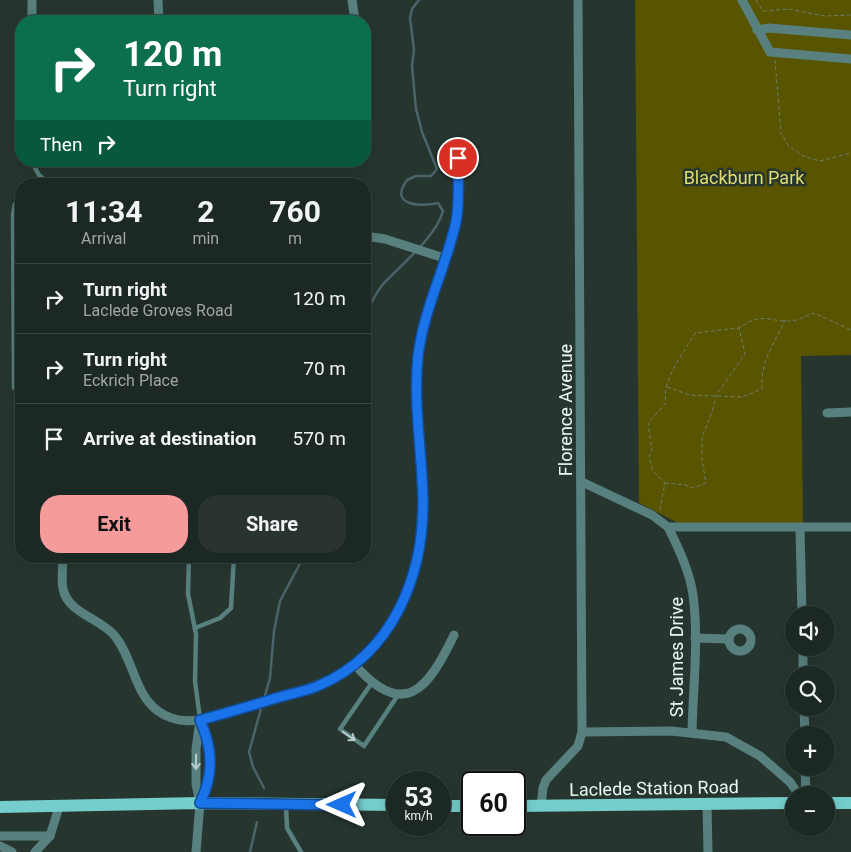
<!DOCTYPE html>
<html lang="en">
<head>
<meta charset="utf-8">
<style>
  :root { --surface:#1c2823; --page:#293430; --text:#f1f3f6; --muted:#a0a6a6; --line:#3a4441; --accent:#f59b9b }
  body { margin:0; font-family:Roboto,sans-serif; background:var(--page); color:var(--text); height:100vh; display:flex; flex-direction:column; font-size:19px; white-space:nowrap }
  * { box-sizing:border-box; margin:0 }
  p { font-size:16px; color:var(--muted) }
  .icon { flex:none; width:28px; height:28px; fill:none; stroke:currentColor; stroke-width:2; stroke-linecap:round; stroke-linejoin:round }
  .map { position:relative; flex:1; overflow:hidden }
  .side { position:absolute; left:15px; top:178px; width:356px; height:385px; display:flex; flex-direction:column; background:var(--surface); border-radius:20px; box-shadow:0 2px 12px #0003,0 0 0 1px var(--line) }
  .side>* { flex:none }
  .guide { position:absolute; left:15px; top:15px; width:356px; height:152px; border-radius:20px; box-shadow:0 2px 12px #0003,0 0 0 1px var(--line); background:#0b6e4f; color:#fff; overflow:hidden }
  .fabs { position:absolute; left:785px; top:606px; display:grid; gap:10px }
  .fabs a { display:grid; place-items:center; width:50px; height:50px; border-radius:50%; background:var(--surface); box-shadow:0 2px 12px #0003,0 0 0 1px var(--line); font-size:25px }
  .speed { position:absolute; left:386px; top:771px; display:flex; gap:10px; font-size:25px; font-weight:700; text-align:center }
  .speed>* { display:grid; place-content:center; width:65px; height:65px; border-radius:50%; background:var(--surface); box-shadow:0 2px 12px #0003,0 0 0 1px var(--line); line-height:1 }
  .speed small { font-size:12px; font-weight:400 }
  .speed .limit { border:2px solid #111; border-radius:8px; background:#fff; color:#111 }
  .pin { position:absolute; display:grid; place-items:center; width:42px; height:42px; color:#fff; margin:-21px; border:2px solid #fff; border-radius:50%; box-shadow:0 1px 5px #0007 }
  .me { position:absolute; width:55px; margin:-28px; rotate:270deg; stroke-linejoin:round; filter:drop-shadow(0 0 4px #0008) }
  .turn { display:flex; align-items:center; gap:18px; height:105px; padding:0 25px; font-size:22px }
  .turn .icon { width:65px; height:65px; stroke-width:2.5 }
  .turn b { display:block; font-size:35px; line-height:42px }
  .then { display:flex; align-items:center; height:48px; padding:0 25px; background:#0003; gap:10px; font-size:19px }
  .eta { display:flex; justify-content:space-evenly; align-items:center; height:85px; text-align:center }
  .eta b { font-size:30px; font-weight:700; line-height:35px }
  .action { display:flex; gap:10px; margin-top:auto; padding:10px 25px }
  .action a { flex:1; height:58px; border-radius:20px; background:var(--accent); color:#111; font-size:20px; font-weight:700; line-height:58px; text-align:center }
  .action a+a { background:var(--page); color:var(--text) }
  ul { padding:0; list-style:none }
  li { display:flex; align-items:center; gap:15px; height:70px; padding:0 25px; border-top:1px solid var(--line) }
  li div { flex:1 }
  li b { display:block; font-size:19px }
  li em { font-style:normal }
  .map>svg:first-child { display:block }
  .green { fill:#585400 }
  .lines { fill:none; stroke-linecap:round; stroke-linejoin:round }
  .stream { stroke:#4b6369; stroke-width:2.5 }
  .path { stroke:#6e7c76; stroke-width:1; stroke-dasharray:4 2.5; stroke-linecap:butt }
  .lane { stroke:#57807f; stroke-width:4.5 }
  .street { stroke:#57807f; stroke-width:9 }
  .primary { stroke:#75cecb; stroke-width:12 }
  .oneway { stroke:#b8cdca }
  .route-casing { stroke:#114b97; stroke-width:12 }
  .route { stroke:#1a73e8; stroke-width:9 }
  .labels { text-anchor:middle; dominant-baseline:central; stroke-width:5; stroke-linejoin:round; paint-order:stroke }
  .park-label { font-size:18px; fill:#e0dc6f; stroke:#26362f }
  .street-label { font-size:18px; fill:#edf7f2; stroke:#26362f }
</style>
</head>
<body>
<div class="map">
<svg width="851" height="852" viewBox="0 0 851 852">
  <rect width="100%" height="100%" fill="#26362f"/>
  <polygon class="green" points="635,0 851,0 851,355 801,356 803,525 678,523 639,503"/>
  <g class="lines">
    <g class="stream">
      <path d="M365 318C370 305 375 293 384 283 402 264 436 237 443 211L438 203C421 207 388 206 407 180L416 176H431L437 169 422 132 416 109 412 66 414 50 410 18 412 9 419 0"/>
      <polyline points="365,391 367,403 365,409"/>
      <polyline points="264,699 270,678 274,631 280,601 304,556"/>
      <polyline points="262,705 249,752 253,767 264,788"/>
      <polyline points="250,852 257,822"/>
    </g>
    <g class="path">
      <polyline points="756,0 763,11 788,9 825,16 851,15"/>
      <polyline points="775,60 781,133 788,145 803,156 820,161 851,153"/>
      <path d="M667 387 690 395 742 397 762 389C760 360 774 346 785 320"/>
      <path d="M665 483 685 485 693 488 706 483 702 460V437L712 412 717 394 745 354 739 328C764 311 767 322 791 321 799 320 806 316 814 313L851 330"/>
      <path d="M660 510 665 483 653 471 649 457 652 451 648 423 666 403C661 380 684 353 695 333L739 328"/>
    </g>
    <g class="lane">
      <polyline points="31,161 39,175 49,184"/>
      <polyline points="21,203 15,204 13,215 14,388 21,391"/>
      <polyline points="147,556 189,558"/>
      <polyline points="189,556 188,594 196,634 195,681 200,719"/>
      <polyline points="195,628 220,618 231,608 234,556"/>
      <polyline points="371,684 340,729 364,746 398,695"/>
      <polyline points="286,806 287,828 301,852"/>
    </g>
    <g class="street">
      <polyline points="32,0 32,21"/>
      <polyline points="158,0 159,21"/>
      <polyline points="352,0 355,21"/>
      <polyline points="742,0 770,52 851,59"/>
      <polyline points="757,30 769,28 851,35"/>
      <polyline points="365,236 385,239 444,258"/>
      <polyline points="827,413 851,412"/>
      <polyline points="582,482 652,515 668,527 851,527"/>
      <path d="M668 527C678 547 690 572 693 595 699 639 693 687 692 732"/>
      <polyline points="800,528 802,615"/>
      <path d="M63 556C63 566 61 579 63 589 68 613 99 618 114 635 133 657 134 694 158 711 170 720 183 722 198 720 211 719 226 713 239 709 278 698 318 689 352 667 367 657 387 632 395 617 442 538 411 445 418 359 422 312 444 269 455 223 461 202 458 179 458 158"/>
      <circle cx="740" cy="640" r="11"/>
      <polyline points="695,638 729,639"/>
      <polyline points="803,648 803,675"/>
      <path d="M355 665C405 722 429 687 454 635"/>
      <polyline points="804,708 805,735"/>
      <polyline points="582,732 671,731 726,737 760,756 790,782 799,795"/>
      <polyline points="805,768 806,795"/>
      <path d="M200 803C214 775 213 749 200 720"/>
      <polyline points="707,804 708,852"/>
      <polyline points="541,807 543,788 546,780 578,746 582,732 578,0"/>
      <polyline points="0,836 50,836 59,807"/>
      <polyline points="0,846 12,852"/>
      <polyline points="35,852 50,836"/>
      <polyline points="196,852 200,803 196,784 196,749 200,720"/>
    </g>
    <g class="primary">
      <polyline points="826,803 851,803"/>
      <polyline points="440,806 472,806"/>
      <polyline points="515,806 794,803"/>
      <polyline points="0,807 200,803 398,805"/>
    </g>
  </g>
  <defs><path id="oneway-shaft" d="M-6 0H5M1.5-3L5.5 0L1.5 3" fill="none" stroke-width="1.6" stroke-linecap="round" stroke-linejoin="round" transform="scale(1.25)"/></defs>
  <g class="oneway">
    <use href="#oneway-shaft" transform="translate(349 736) rotate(35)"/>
    <use href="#oneway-shaft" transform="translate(196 762) rotate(91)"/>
  </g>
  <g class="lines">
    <g class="route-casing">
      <path id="route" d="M342 805 200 803C214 775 213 749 200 720 227 713 253 705 280 697 293 693 307 691 320 685 393 653 424 576 423 499 422 452 413 403 418 356 424 308 446 267 456 222 460 201 458 179 458 158"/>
    </g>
    <use href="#route" class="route"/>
  </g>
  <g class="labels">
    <g class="park-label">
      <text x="744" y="177">Blackburn Park</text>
    </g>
    <g class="street-label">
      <text transform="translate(565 410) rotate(-90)">Florence Avenue</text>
      <text transform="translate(676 657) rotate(-90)">St James Drive</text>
      <text transform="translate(654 788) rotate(-1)">Laclede Station Road</text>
    </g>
  </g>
</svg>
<div class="fabs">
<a><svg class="icon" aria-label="sound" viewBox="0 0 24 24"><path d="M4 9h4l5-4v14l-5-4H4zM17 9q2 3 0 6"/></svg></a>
<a><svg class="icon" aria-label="search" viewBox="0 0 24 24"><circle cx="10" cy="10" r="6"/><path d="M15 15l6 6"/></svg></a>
<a>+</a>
<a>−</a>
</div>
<div class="speed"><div>53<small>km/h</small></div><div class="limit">60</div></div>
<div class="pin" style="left:458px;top:158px;background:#d93025"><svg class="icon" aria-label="arrive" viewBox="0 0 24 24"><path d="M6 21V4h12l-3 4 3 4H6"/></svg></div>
<svg class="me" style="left:342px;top:805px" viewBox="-20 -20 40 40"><path d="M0-17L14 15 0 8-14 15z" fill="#1a73e8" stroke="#fff" stroke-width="4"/></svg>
<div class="guide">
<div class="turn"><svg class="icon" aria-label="right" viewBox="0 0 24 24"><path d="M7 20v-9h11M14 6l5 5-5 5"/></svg><div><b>120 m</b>Turn right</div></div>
<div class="then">Then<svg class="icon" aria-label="right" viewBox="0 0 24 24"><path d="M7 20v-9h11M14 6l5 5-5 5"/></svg></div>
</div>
<section class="side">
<div class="eta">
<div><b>11:34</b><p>Arrival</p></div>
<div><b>2</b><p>min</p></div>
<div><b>760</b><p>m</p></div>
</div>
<ul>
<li><svg class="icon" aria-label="right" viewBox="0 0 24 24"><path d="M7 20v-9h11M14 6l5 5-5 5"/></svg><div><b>Turn right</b><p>Laclede Groves Road</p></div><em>120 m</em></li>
<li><svg class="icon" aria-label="right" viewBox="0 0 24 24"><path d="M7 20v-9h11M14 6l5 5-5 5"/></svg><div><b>Turn right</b><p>Eckrich Place</p></div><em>70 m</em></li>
<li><svg class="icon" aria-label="arrive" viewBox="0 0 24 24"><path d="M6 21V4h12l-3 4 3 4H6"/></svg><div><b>Arrive at destination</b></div><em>570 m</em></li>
</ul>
<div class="action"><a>Exit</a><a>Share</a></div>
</section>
</div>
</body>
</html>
